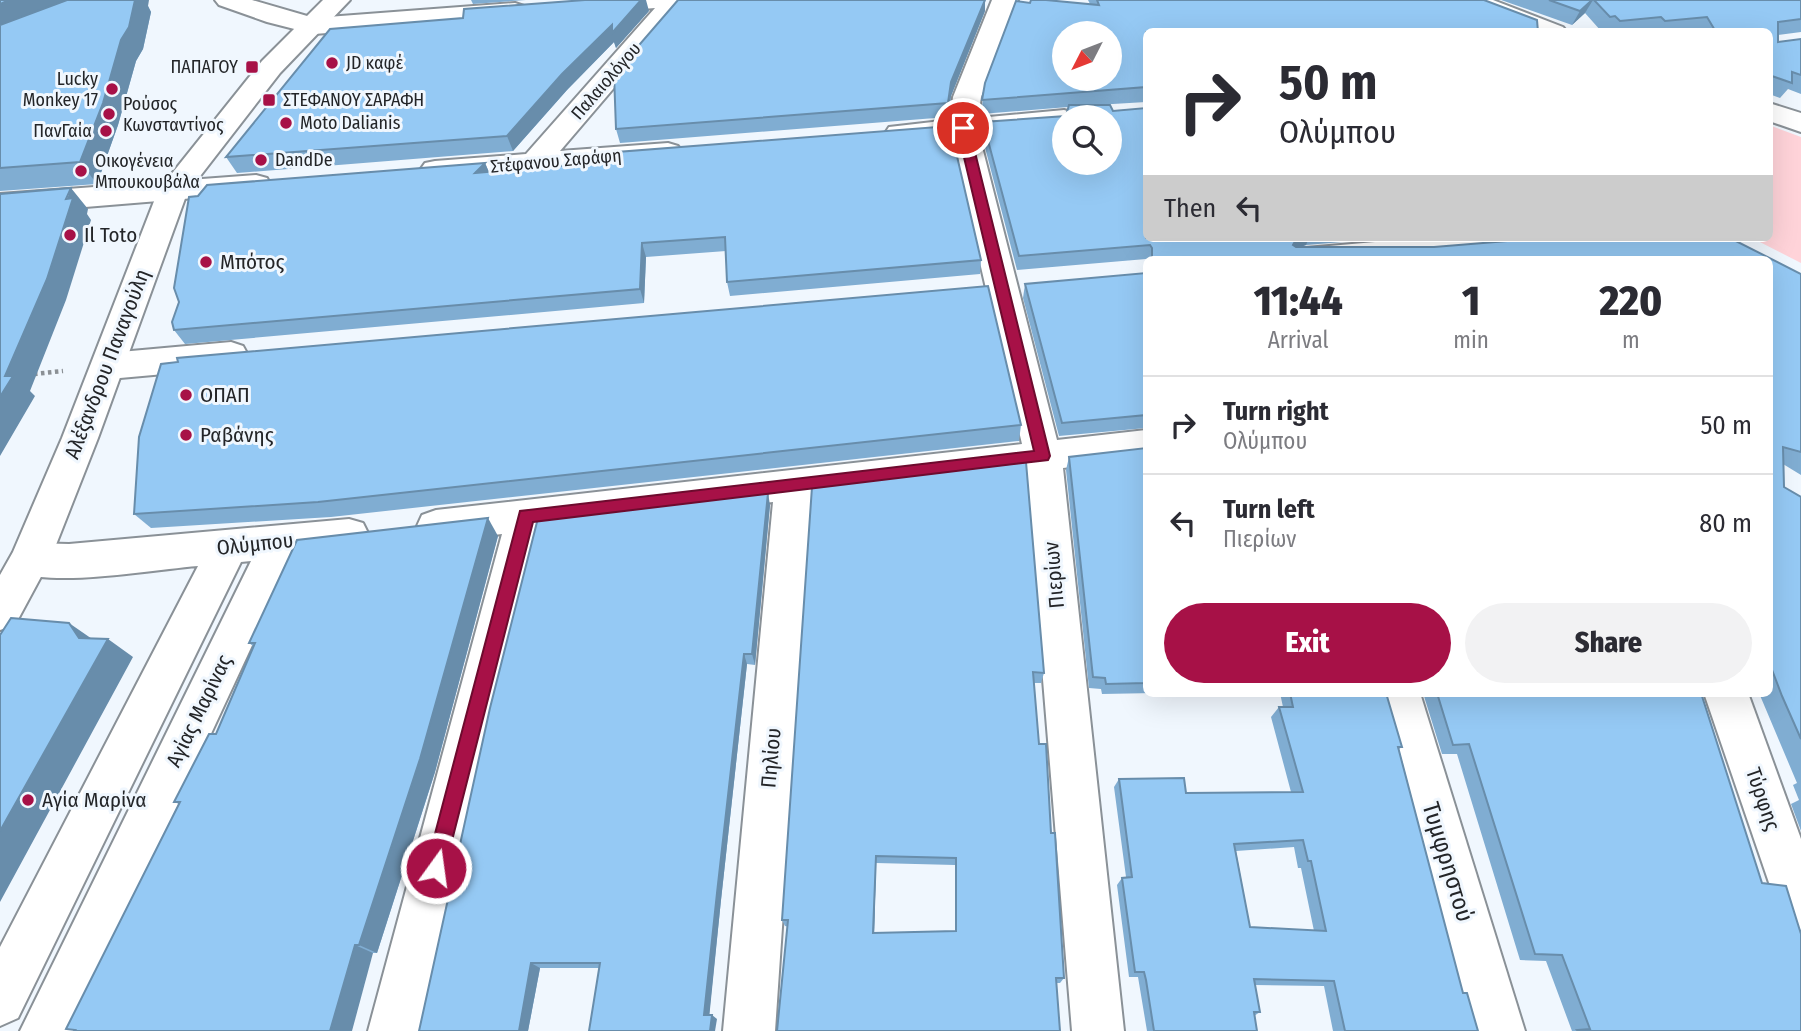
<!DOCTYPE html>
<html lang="en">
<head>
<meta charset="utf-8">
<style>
  :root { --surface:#fff; --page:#f2f2f3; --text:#2b2b33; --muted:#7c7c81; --line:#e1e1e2; --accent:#a71147 }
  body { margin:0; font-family:"Fira Sans Condensed",sans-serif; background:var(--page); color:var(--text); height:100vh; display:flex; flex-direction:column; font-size:26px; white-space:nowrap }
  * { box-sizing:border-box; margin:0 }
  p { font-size:23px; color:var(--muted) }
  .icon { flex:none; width:38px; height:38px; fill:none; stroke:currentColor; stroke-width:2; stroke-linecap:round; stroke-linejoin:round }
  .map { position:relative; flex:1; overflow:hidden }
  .sheet { position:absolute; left:1143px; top:256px; width:630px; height:441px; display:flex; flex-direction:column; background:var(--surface); border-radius:10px; box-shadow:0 7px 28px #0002 }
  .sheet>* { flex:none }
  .top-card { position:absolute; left:1143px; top:28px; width:630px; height:214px; border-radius:10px; box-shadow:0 7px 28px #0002; background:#fff; color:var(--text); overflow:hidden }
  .needle { width:46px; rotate:228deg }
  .fabs { position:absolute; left:1052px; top:21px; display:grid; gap:14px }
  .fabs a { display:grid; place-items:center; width:70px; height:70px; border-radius:50%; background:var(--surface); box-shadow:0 7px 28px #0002; font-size:35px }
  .pin { position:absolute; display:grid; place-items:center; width:60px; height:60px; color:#fff; margin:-30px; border:4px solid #fff; border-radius:50%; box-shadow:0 2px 7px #0007 }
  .me { position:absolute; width:77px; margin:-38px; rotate:14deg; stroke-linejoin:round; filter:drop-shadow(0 0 5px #0008) }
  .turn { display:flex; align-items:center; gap:24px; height:147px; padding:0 21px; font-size:32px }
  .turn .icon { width:91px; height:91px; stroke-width:2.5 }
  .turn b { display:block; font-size:49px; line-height:60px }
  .then { display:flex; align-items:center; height:66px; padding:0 21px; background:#0003; gap:14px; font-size:26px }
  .eta { display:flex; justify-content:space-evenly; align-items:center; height:119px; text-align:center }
  .eta b { font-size:42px; font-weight:800; line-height:49px }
  .cta { display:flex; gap:14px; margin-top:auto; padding:14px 21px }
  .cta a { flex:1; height:80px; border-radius:42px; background:var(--accent); color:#fff; font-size:28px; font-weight:800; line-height:80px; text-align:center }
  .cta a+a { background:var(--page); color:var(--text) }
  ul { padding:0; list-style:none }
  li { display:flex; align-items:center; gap:21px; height:98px; padding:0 21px; border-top:2px solid var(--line) }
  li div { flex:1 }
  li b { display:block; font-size:26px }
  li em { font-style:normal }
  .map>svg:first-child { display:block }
  .green { fill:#ffd3d9 }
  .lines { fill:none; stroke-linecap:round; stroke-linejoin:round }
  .street-casing { stroke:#8a9197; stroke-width:4 }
  .secondary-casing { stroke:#8a9197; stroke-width:4 }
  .path { stroke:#8b9095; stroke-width:4.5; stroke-dasharray:3.5 3.5; stroke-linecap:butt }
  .street { fill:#fff; fill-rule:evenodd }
  .secondary { fill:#fff; fill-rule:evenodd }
  .wall { fill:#80add2; fill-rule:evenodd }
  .shaded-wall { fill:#688dab }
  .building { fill:#95c9f4; stroke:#688dab; stroke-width:2; fill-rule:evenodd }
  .route { fill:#a71147; stroke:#6d0b2e; stroke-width:2 }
  .poi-dot { fill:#a71147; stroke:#f0f7fe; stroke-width:2.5 }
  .labels { text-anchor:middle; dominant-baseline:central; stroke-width:6; stroke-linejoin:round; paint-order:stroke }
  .far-poi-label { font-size:18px; fill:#232528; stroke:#f0f7fe; text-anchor:start }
  .far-street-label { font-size:18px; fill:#232528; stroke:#f0f7fe }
  .poi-label { font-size:21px; fill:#232528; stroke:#f0f7fe; text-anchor:start }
  .street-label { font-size:21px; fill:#232528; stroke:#f0f7fe }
  .near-street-label { font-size:24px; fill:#232528; stroke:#f0f7fe }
</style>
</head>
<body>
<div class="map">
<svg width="1801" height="1031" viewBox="0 0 1801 1031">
  <rect width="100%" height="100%" fill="#f0f7fe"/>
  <polygon class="green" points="1769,125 1801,137 1801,263 1752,238 1769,238"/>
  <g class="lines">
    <g class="street-casing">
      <g id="street">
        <polygon points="215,0 252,0 314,18 515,3 524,6 528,11 524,16 515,19 314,34 267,22 219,5"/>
        <polygon points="584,0 689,0 560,151 668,143 678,146 683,152 678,158 435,179 425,177 420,170 425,163 435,161 526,154 655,8 593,13 584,10 580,5"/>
        <polygon points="992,0 1018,0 981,97 978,118 1064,110 1074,113 1077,117 1064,117 1064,128 979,135 1057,440 1146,430 1146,458 1063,468 1124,1031 1072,1031 1026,473 811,498 775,1031 723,1031 773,502 542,530 420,1031 368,1031 502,534 436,542 422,537 417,526 422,515 436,510 1022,444 951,137 899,142 889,139 885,133 889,127 950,120 953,97"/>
        <polygon points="1457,0 1493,0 1563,27 1567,32 1529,32 1461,5"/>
        <polygon points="1769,103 1801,113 1801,132 1769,121"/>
        <polygon points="256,175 267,178 271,185 267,192 0,214 0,194"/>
        <polygon points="1421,238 1557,238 1552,245 1541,249 1426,259 1290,259 1295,251 1306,248"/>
        <polygon points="231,342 243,346 248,355 243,364 231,368 109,379 97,375 92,366 97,357 109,353"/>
        <path d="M349 519 363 523 369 535 363 547 349 551 293 557 73 1031H20L251 561 241 562 18 1018 0 1026V947L198 566C150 570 59 587 16 572L10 560 16 548 30 543 69 544Z"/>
        <polygon points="1376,693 1420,693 1525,1031 1473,1031"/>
        <polygon points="1704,693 1748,693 1801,839 1801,930 1784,923 1777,906"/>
      </g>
    </g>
    <g class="secondary-casing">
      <polygon id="secondary" points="323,0 350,0 280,73 187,193 98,438 50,560 15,625 0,630 0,575 13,552 62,438 158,191 262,61"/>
    </g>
    <polyline class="path" points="34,374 63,371"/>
    <use href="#street" class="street"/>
    <use href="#secondary" class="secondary"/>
  </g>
  <g class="wall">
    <polygon points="0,0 148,6 151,12 143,49 136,61 118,125 97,184 0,191"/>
    <polygon points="471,0 526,0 473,4"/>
    <path d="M1031 0H1046L1090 4 1088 0H1484L1537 20 1538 32H1146V102L1096 105H1110L1113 111 1146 108V238H1391L1306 245 1299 247H1434L1544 238H1730L1801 274V475L1783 464 1784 487 1801 497V831L1791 804 1799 800 1793 785 1797 783 1759 693H1769V259H1146L1017 270 982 136 983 122 1066 116 1068 107 981 114 985 83 1016 1 1030 3ZM1064 33H1110V79H1064ZM1064 117H1110V163H1064Z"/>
    <polygon points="1501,0 1801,0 1801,32 1778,35 1778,42 1801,39 1801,94 1788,89 1780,98 1769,94 1769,32 1601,31 1585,13 1572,25"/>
    <polygon points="649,11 616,48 614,42 567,90 513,151 237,173 226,157"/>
    <polygon points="985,11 951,96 948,117 620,143 616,129"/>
    <polygon points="485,163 489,172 981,260 980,274 730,296 727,282 726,251 646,257 644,303 185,344 174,330"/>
    <polygon points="1146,273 1146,428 1059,436 1023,298 1025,284"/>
    <polygon points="1021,425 1019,441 331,517 151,528 134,514"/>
    <polygon points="1146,448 1146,693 1155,693 1102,694 1101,689 1089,688 1066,470 1069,457"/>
    <path d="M812 487 1044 673 1041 683H1034L1039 744 1051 833 1064 978 1060 983H1057L785 926 782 920ZM876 863 955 865V931L874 933Z"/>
    <polygon points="770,505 755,665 747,664 721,900 709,1015 717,1019 599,968 540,968 528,1031 490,708"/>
    <polygon points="498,536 435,772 377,953 373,953 74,1030 66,1029 179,804 174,802 216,734 253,646 249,643"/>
    <path d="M1280 693H1386L1402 747 1399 749 1463 993 1478 1031H1333L1324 986 1255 985 1260 1012 1254 1016 1257 1031H1147L1138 977H1129L1117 885 1122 878 1126 877 1114 787 1119 779 1186 793 1291 792 1271 717 1279 707H1283ZM1294 847 1298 868H1301L1314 931 1250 927 1236 851Z"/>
    <polygon points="1423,693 1701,693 1801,1031 1572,1031 1546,961 1520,960 1457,754 1442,754"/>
  </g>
  <g class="shaded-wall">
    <polygon points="9,0 79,0 0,31 0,4"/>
    <polygon points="135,0 149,0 148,6 151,12 143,49 136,61 118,125 97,184 80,162 121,40"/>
    <polygon points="641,0 646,0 649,11 616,48 614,42 567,90 513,151 507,136 562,74 612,25"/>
    <polygon points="985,0 985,11 951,96 948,117 951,82"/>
    <polygon points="1593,0 1585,13 1572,25 1580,11"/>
    <polygon points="485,163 491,177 475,173"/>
    <polygon points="71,188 88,209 87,214 91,220 66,300 30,391 35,396 0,456 0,397 5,376"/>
    <polygon points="1297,238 1309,238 1306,245 1293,250 1293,245"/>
    <polygon points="642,243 646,257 644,303 640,289"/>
    <polygon points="768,493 770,505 755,665 752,654"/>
    <polygon points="488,518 498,536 435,772 377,953 359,945"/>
    <polygon points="69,623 95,641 108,639 133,657 0,902 0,831 79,638"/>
    <polygon points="744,654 747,664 721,900 709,1019 704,1015 717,893"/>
    <polygon points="876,856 876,863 874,939 873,933"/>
    <polygon points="355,945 373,953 352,1031 330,1031"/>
    <polygon points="531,963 540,968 528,1031 519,1031"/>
    <polygon points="712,1015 717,1019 715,1031 710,1031"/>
  </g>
  <g class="building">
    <polygon points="0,0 9,0 0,4"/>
    <polygon points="67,0 135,0 129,27 121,40 103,103 80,162 0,168 0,25"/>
    <polygon points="585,0 641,0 612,33 612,25 562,74 507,136 226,157 330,29 463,18 464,9"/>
    <polygon points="678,0 985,0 951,82 948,103 616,129 614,74"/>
    <path d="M1031 0H1046L1099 5 1097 0H1484L1537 20 1538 32H1146V87L982 100 985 83 1016 1 1030 3ZM1064 33H1110V79H1064Z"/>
    <polygon points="1549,0 1592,0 1580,11"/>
    <polygon points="1594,0 1801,0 1801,19 1778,22 1778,42 1801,39 1801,75 1792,72 1792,83 1769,75 1769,32 1716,32 1707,17 1665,21 1661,17 1620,21 1615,16 1610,17"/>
    <path d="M1069 105H1110L1113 111 1146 108V238H1297L1293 245 1296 247H1434L1544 238H1730L1801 274V452L1783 447 1784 487 1801 497V739L1782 696 1769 662V259H1152V248L1150 245 1019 256 983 122 1066 116ZM1064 117H1110V163H1064Z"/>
    <polygon points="950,126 981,260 727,282 725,237 642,243 640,289 174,330 172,322 179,302 174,288 189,197 198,196 207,185 485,163 475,173 618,161 617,152"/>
    <polygon points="71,188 66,199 73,198 47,279 5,376 13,376 0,397 0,194"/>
    <polygon points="1146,273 1146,415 1062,423 1025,284"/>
    <polygon points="988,286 1021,425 318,502 134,514 139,437 161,364 178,362 177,358"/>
    <polygon points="1146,448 1146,683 1106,684 1105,678 1093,677 1069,457"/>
    <path d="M1026 462 1044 673 1033 672 1039 744H1046L1051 833H1055L1058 882 1064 978H1056L1060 1031H777L788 920H782L812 487ZM876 856 956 858V931L873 933Z"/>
    <polygon points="768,493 752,654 744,654 717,893 704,1015 712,1015 710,1031 589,1031 600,963 531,963 519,1031 419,1031 490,708 538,518"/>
    <polygon points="488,518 420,759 359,945 355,945 330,1031 74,1031 75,1030 66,1029 180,802 174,802 209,734 216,734 255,643 249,643 297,540"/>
    <polygon points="11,618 69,623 79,638 108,639 0,831 0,635"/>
    <path d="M1290 693H1386L1402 747H1398L1463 993H1467L1478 1031H1345L1334 981 1254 979 1260 1012H1254L1257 1031H1154L1146 980 1144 972H1135L1122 878 1132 877 1119 779 1184 778 1186 793 1303 792 1279 707H1293ZM1303 840 1308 861H1311L1326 931 1250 927 1234 844Z"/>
    <polygon points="1437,693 1701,693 1762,883 1786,886 1801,934 1801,1031 1578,1031 1577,1030 1590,1029 1562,955 1535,954 1469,744 1453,745"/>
  </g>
  <polygon class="route" points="963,124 969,128 1050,456 1048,460 533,522 445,868 443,875 436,878 429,875 426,868 520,511 1034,451 957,128"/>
  <g class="poi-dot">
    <circle cx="332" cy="63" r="7"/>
    <rect x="245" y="60" width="14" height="14" rx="3.5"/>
    <circle cx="112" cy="89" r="7"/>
    <rect x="262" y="93" width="14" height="14" rx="3.5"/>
    <circle cx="109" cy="114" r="7"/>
    <circle cx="286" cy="123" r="7"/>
    <circle cx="106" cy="131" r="7"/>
    <circle cx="261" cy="160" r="7"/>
    <circle cx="81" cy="171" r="7"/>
    <circle cx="70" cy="235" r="7"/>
    <circle cx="206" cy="262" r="7"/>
    <circle cx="186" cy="395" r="7"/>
    <circle cx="186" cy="435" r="7"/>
    <circle cx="28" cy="800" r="7"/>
  </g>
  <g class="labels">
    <g class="far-poi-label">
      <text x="346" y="63">JD καφέ</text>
      <text x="238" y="67" text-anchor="end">ΠΑΠΑΓΟΥ</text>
      <text x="98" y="79" text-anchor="end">Lucky<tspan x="98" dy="21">Monkey 17</tspan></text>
      <text x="283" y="100">ΣΤΕΦΑΝΟΥ ΣΑΡΑΦΗ</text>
      <text x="123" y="104">Ρούσος<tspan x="123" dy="21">Κωνσταντίνος</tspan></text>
      <text x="300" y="123">Moto Dalianis</text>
      <text x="92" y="131" text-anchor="end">ΠανΓαία</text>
      <text x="275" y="160">DandDe</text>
      <text x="95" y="161">Οικογένεια<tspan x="95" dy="21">Μπουκουβάλα</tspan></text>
    </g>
    <g class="far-street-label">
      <text transform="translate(606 81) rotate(-49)">Παλαιολόγου</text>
      <text transform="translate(556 161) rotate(-5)">Στέφανου Σαράφη</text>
    </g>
    <g class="poi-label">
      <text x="84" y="235">Il Toto</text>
      <text x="220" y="262">Μπότος</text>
      <text x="200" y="395">ΟΠΑΠ</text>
      <text x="200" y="435">Ραβάνης</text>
      <text x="42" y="800">Αγία Μαρίνα</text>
    </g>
    <g class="street-label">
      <text transform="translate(107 364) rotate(-69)">Αλέξανδρου Παναγούλη</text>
      <text transform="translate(255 544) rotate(-6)">Ολύμπου</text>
      <text transform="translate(1054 575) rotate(-95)">Πιερίων</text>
      <text transform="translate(199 711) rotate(-64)">Αγίας Μαρίνας</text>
      <text transform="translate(771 758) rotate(-85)">Πηλίου</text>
      <text transform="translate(1763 799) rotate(71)">Τύρφης</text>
    </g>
    <g class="near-street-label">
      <text transform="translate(1448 862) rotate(73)">Τυμφρηστού</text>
    </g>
  </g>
</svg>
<div class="fabs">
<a><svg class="needle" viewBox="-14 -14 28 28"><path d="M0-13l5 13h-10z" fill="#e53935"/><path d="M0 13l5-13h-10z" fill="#7c7c81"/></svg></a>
<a><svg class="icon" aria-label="search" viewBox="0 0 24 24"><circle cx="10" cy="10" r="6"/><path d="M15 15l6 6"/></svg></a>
</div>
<div class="pin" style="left:963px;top:128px;background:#d93025"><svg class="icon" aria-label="arrive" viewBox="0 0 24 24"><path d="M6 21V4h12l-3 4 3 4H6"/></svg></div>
<svg class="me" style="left:436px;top:868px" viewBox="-20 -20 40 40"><circle r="17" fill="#a71147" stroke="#fff" stroke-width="3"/><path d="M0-11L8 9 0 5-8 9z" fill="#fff"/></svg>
<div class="top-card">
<div class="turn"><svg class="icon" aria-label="right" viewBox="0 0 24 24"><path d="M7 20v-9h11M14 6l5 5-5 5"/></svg><div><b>50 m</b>Ολύμπου</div></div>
<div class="then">Then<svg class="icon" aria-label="left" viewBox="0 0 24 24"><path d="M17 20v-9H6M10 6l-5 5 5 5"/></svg></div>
</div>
<section class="sheet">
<div class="eta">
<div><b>11:44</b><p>Arrival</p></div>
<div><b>1</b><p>min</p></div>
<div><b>220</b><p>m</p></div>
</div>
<ul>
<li><svg class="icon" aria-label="right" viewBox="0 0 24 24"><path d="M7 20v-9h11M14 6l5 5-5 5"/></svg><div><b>Turn right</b><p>Ολύμπου</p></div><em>50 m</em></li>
<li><svg class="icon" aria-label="left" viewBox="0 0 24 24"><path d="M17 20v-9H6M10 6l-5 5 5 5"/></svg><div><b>Turn left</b><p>Πιερίων</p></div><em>80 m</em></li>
</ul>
<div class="cta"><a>Exit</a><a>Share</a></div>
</section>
</div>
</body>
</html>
